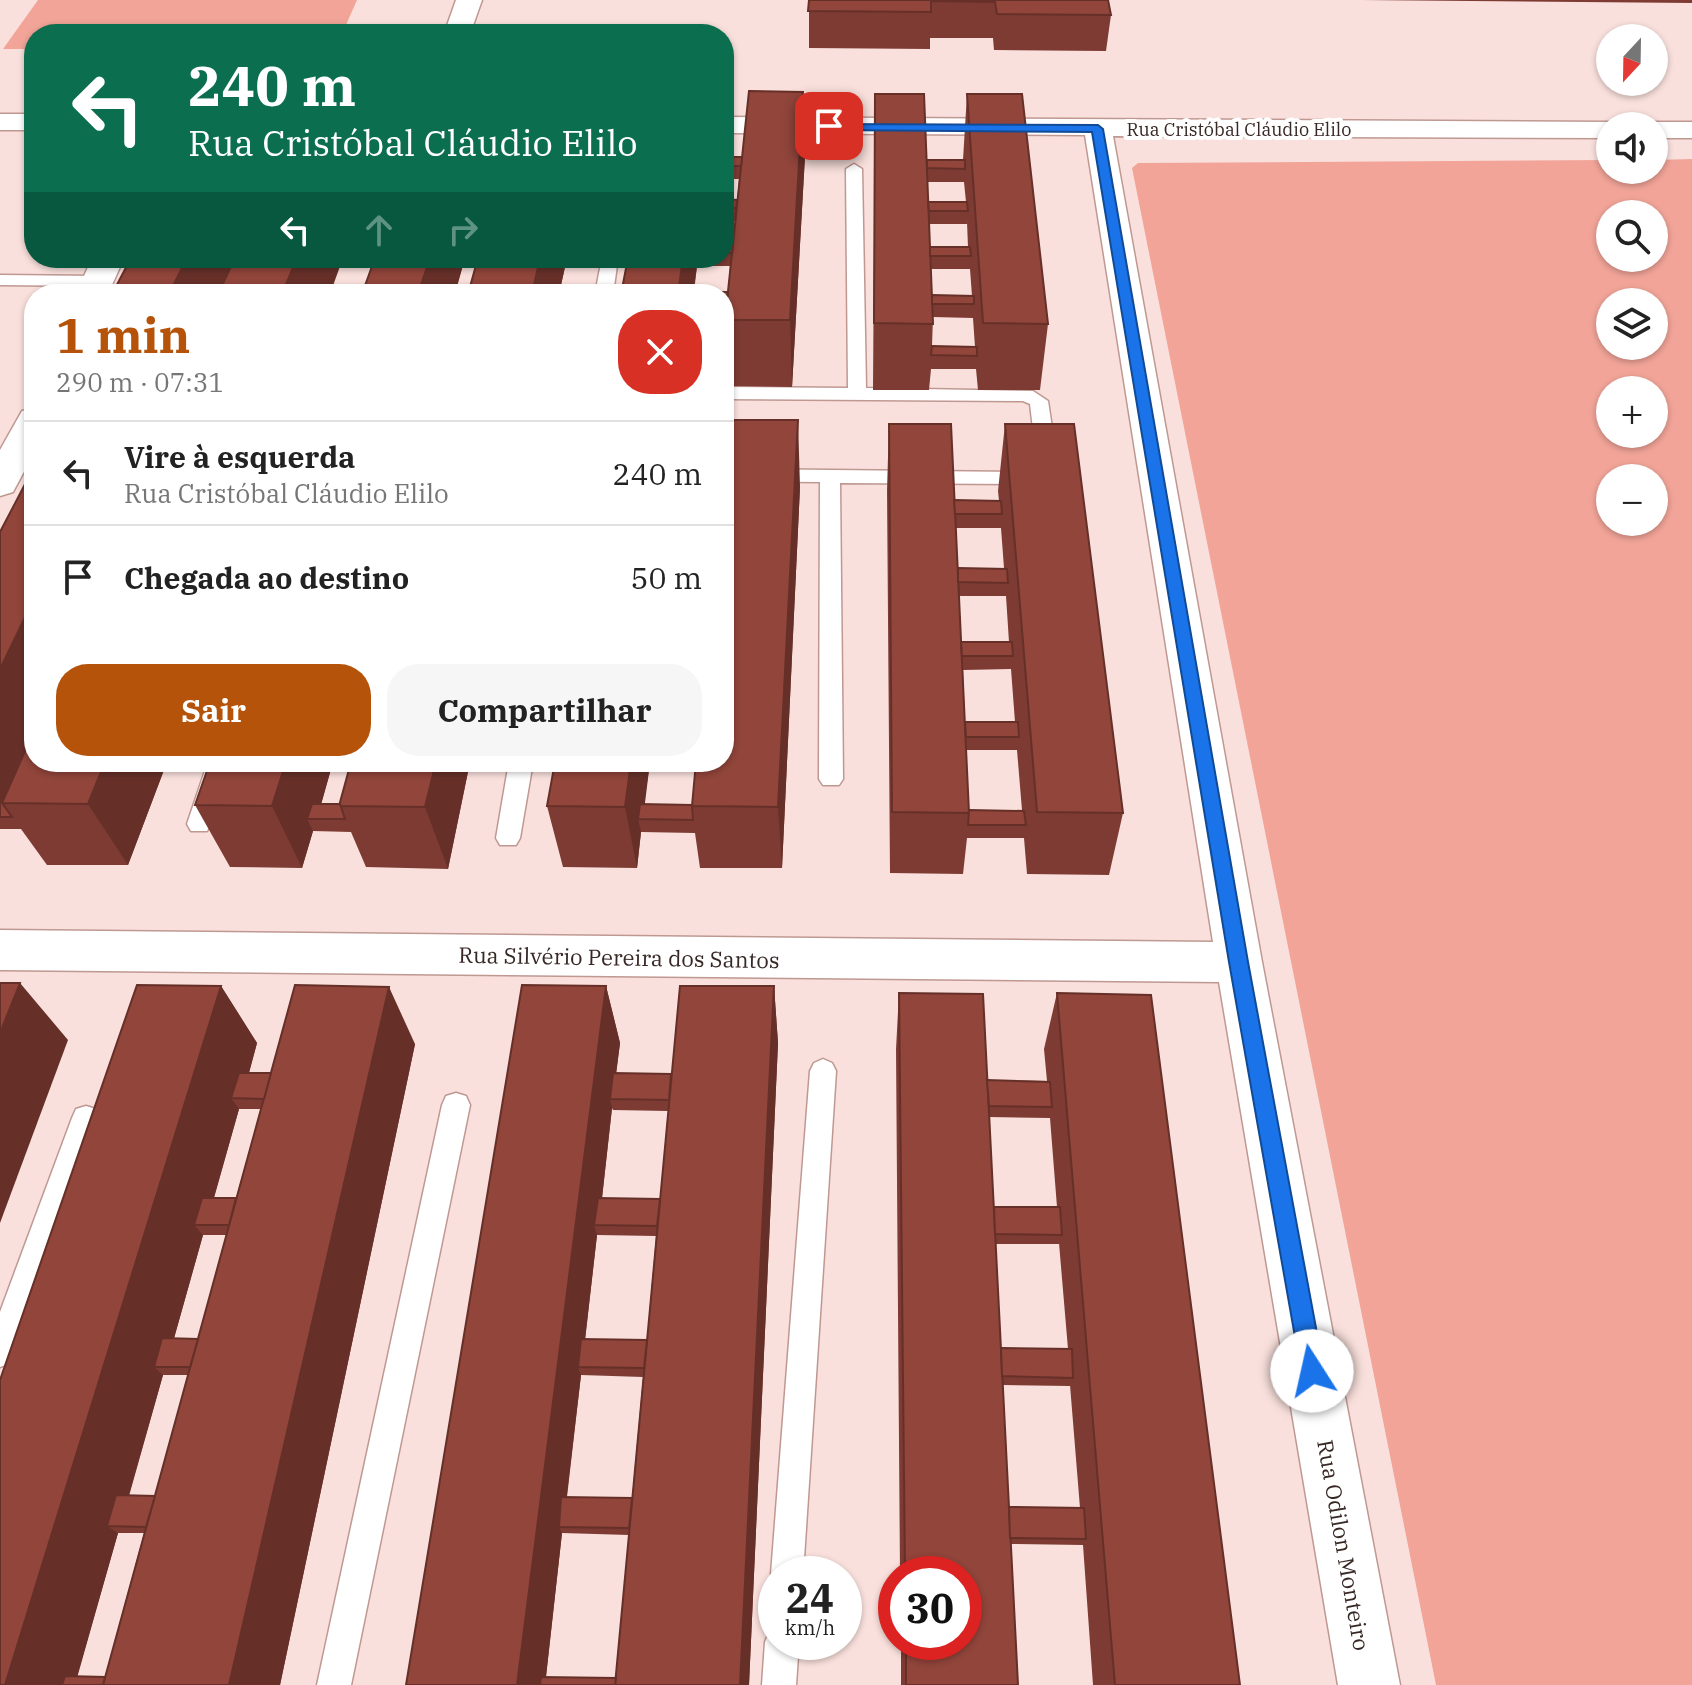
<!DOCTYPE html>
<html lang="pt">
<head>
<meta charset="utf-8">
<style>
  :root { --surface:#fff; --page:#f6f6f6; --text:#222; --muted:#767676; --line:#e0e0e0; --accent:#b45309 }
  body { margin:0; font-family:"IBM Plex Serif",serif; background:var(--page); color:var(--text); height:100vh; display:flex; flex-direction:column; font-size:30px; white-space:nowrap }
  * { box-sizing:border-box; margin:0 }
  p { font-size:26px; color:var(--muted) }
  .icon { flex:none; width:44px; height:44px; fill:none; stroke:currentColor; stroke-width:2; stroke-linecap:round; stroke-linejoin:round }
  .map { position:relative; flex:1; overflow:hidden }
  .sheet { position:absolute; left:24px; top:284px; width:710px; height:488px; display:flex; flex-direction:column; background:var(--surface); border-radius:32px; box-shadow:0 2px 6px #0004 }
  .sheet>* { flex:none }
  .guide { position:absolute; left:24px; top:24px; width:710px; height:244px; border-radius:32px; box-shadow:0 2px 6px #0004; background:#0b6e4f; color:#fff; overflow:hidden }
  .needle { width:52px; rotate:202deg }
  .fabs { position:absolute; left:1596px; top:24px; display:grid; gap:16px }
  .fabs a { display:grid; place-items:center; width:72px; height:72px; border-radius:50%; background:var(--surface); box-shadow:0 2px 6px #0004; font-size:40px }
  .speed { position:absolute; left:758px; top:1556px; display:flex; gap:16px; font-size:40px; font-weight:700; text-align:center }
  .speed>* { display:grid; place-content:center; width:104px; height:104px; border-radius:50%; background:var(--surface); box-shadow:0 2px 6px #0004; line-height:1 }
  .speed small { font-size:20px; font-weight:400 }
  .speed .limit { border:12px solid #d22; background:#fff; color:#111 }
  .pin { position:absolute; display:grid; place-items:center; width:68px; height:68px; color:#fff; margin:-34px; border-radius:16px; box-shadow:0 4px 12px #0006 }
  .me { position:absolute; width:88px; margin:-44px; rotate:350deg; stroke-linejoin:round; filter:drop-shadow(0 0 6px #0008) }
  .turn { display:flex; align-items:center; gap:28px; height:168px; padding:0 32px; font-size:36px }
  .turn .icon { width:104px; height:104px; stroke-width:2.5 }
  .turn b { display:block; font-size:56px; line-height:68px }
  .lanes { display:flex; align-items:center; height:76px; padding:0 32px; background:#0003; justify-content:center; gap:40px; direction:ltr }
  .lanes .off { opacity:.35 }
  .round { display:grid; place-items:center; flex:none; width:84px; height:84px; border-radius:32px; background:var(--page) }
  .summary { display:flex; align-items:center; justify-content:space-between; height:136px; padding:0 32px }
  h1 { font-size:48px; font-weight:800; line-height:60px; color:var(--accent) }
  .action { display:flex; gap:16px; margin-top:auto; padding:16px 32px }
  .action a { flex:1; height:92px; border-radius:32px; background:var(--accent); color:#fff; font-size:32px; font-weight:800; line-height:92px; text-align:center }
  .action a+a { background:var(--page); color:var(--text) }
  ul { padding:0; list-style:none }
  li { display:flex; align-items:center; gap:24px; height:104px; padding:0 32px; border-top:2px solid var(--line) }
  li div { flex:1 }
  li b { display:block; font-size:30px }
  li em { font-style:normal }
  .map>svg:first-child { display:block }
  .green { fill:#f2a498; fill-rule:evenodd }
  .lines { fill:none; stroke-linecap:round; stroke-linejoin:round }
  .service-casing { stroke:#bf9892; stroke-width:3 }
  .minor-casing { stroke:#bf9892; stroke-width:3 }
  .service { fill:#fff; fill-rule:evenodd }
  .minor { fill:#fff; fill-rule:evenodd }
  .wall { fill:#7d3b33; fill-rule:evenodd }
  .shaded-wall { fill:#663029 }
  .building { fill:#91453b; stroke:#663029; stroke-width:2 }
  .route { fill:#1a73e8; stroke:#114b97; stroke-width:2 }
  .labels { text-anchor:middle; dominant-baseline:central; stroke-width:8; stroke-linejoin:round; paint-order:stroke }
  .far-street-label { font-size:18px; fill:#372825; stroke:#fff }
  .street-label { font-size:22px; fill:#372825; stroke:#fff }
</style>
</head>
<body>
<div class="map">
<svg width="1692" height="1685" viewBox="0 0 1692 1685">
  <rect width="100%" height="100%" fill="#f9e0dc"/>
  <g class="green">
    <polygon points="38,0 357,0 342,34 34,34 34,49 3,49"/>
    <path d="M1692 159V1685H1436L1132 168 1138 163 1610 160V170H1654V160ZM1610 214H1654V258H1610ZM1610 302H1654V346H1610ZM1610 390H1654V434H1610ZM1610 478H1654V522H1610Z"/>
  </g>
  <g class="lines">
    <g class="service-casing">
      <g id="service">
        <polygon points="854,164 862,169 866,388 1033,391 1048,401 1056,454 1053,458 1039,458 1036,454 1030,404 1023,401 724,399 724,387 848,388 846,169"/>
        <polygon points="602,258 618,258 613,294 595,294"/>
        <polygon points="0,275 98,276 107,281 98,286 0,285"/>
        <polygon points="724,469 1030,472 1040,478 1030,484 840,483 843,779 839,785 823,785 819,779 820,482 724,481"/>
        <polygon points="208,762 232,762 211,824 207,831 191,831 187,824"/>
        <polygon points="509,762 533,762 520,838 516,845 500,845 496,838"/>
        <polygon points="823,1059 832,1063 836,1071 803,1574 776,1574 776,1586 771,1574 810,1071 814,1063"/>
        <polygon points="456,1093 466,1096 470,1105 351,1685 317,1685 442,1105 446,1096"/>
        <polygon points="86,1106 96,1109 100,1118 15,1352 11,1363 0,1367 0,1312 72,1118 76,1109"/>
        <polygon points="776,1628 776,1642 799,1642 796,1685 762,1685 765,1642 770,1630"/>
      </g>
    </g>
    <g class="minor-casing">
      <g id="minor">
        <polygon points="456,0 482,0 470,34 444,34"/>
        <rect x="0" y="114" width="34" height="16"/>
        <polygon points="724,117 1610,122 1621,126 1610,126 1610,138 1113,136 1262,962 1400,1685 1338,1685 1219,982 0,970 0,930 1213,942 1085,135 724,133"/>
        <polygon points="1654,122 1692,122 1692,138 1654,138 1654,126 1643,126"/>
        <polygon points="92,258 124,258 108,294 76,294"/>
        <polygon points="34,408 34,453 13,492 0,496 0,450 22,411"/>
      </g>
    </g>
    <use href="#service" class="service"/>
    <use href="#minor" class="minor"/>
  </g>
  <g class="wall">
    <polygon points="809,0 1108,0 1111,15 1106,51 994,50 993,38 930,38 930,49 809,48"/>
    <polygon points="1362,0 1692,0 1692,3"/>
    <path d="M803 92 805 156 792 387 730 386 728 366H724V344H727L726 314H724V294H621L628 258H724V244H733L735 221H724V199L737 200 739 179H724V157H742ZM697 266H730L728 292H694Z"/>
    <path d="M875 94 927 160H963L967 94 1048 324 1040 390H978L976 369H931L929 390H873ZM928 182H964L966 202H928ZM967 222 968 247H930L929 224H967ZM931 269H970L972 296 932 295ZM933 317 973 318 975 347 932 346Z"/>
    <path d="M375 258H567L559 294H362ZM463 265 476 266 469 292H455Z"/>
    <path d="M889 424 954 500 999 501 998 491 1005 424 1123 813 1109 875 1027 874 1024 838H967L963 874 890 873 887 490ZM956 528H1001L1004 568H958ZM959 596H1006L1009 642H961ZM1011 669 1015 722H965L963 670ZM966 750H1017L1022 810H969Z"/>
    <polygon points="34,467 34,762 167,762 128,865 47,865 21,829 0,829 0,532"/>
    <polygon points="800,487 782,868 700,868 695,833 641,832 637,868 563,867 547,806 555,762 650,762 644,804 692,805"/>
    <polygon points="333,762 321,804 340,804 351,762 470,762 448,869 366,867 351,832 313,831 302,868 230,867 195,805"/>
    <path d="M221 986 257 1043 249 1073H271L415 1044 280 1685H0ZM239 1109H261L236 1198H214ZM203 1235H226L198 1339 174 1338ZM163 1375H188L155 1496H129ZM118 1533H144L105 1677 77 1676Z"/>
    <path d="M606 986 620 1043 616 1073 671 1074 774 986 778 1043 749 1685H406ZM612 1108 613 1110 668 1111 660 1199 602 1198ZM597 1235 656 1236 647 1340 585 1339ZM581 1375 643 1377 632 1498 567 1497ZM562 1533 629 1535 616 1678 546 1677Z"/>
    <path d="M899 993 987 1080 1047 1081 1044 1049 1057 993 1240 1685H1093L1083 1545 1011 1544 1018 1685H901V1642H964V1574H900L896 1049ZM989 1117 1050 1118 1057 1207H994ZM1059 1243 1068 1349 1001 1348 996 1244H1059ZM1003 1385 1070 1386V1385L1080 1508 1009 1507Z"/>
  </g>
  <g class="shaded-wall">
    <polygon points="803,92 805,156 792,387 790,320"/>
    <polygon points="187,258 237,258 226,294 169,294"/>
    <polygon points="297,258 343,258 330,294 282,294"/>
    <polygon points="430,258 462,258 463,265 455,294 418,294"/>
    <polygon points="540,258 567,258 559,294 532,294"/>
    <polygon points="683,258 696,258 697,266 693,294 678,294"/>
    <polygon points="798,420 800,487 782,868 778,807"/>
    <polygon points="34,599 34,729 30,729 34,736 2,803 0,817 0,669"/>
    <polygon points="105,762 167,762 128,865 88,804"/>
    <polygon points="286,762 333,762 317,819 307,819 313,831 302,868 272,806"/>
    <polygon points="436,762 470,762 448,869 425,807"/>
    <polygon points="631,762 650,762 643,819 638,819 641,832 637,868 625,807"/>
    <polygon points="20,983 68,1040 0,1223 0,1033"/>
    <polygon points="221,986 257,1043 242,1098 231,1098 239,1109 206,1225 194,1225 203,1235 166,1367 154,1367 163,1375 120,1526 107,1526 118,1533 75,1685 5,1685"/>
    <polygon points="606,986 620,1043 613,1099 610,1099 612,1108 599,1225 594,1225 597,1235 582,1367 578,1367 581,1375 563,1527 559,1527 562,1533 545,1685 517,1685"/>
    <polygon points="774,986 778,1043 749,1685 740,1685"/>
    <polygon points="389,987 415,1044 280,1685 229,1685"/>
  </g>
  <g class="building">
    <polygon points="809,0 1108,0 1111,15 997,14 995,2 931,1 931,12 808,11"/>
    <polygon points="749,91 803,92 790,320 725,320"/>
    <polygon points="875,94 924,94 933,324 874,323"/>
    <polygon points="967,94 1022,94 1048,324 983,323"/>
    <polygon points="724,157 742,157 741,166 724,166"/>
    <polygon points="927,160 965,160 965,169 927,168"/>
    <polygon points="724,199 737,200 736,208 724,208"/>
    <polygon points="928,202 967,202 968,211 929,211"/>
    <polygon points="724,244 733,244 732,253 724,253"/>
    <polygon points="930,247 970,247 971,256 930,256"/>
    <polygon points="131,258 187,258 169,294 112,294"/>
    <polygon points="235,258 297,258 282,294 218,294"/>
    <polygon points="375,258 430,258 418,294 362,294"/>
    <polygon points="478,258 540,258 532,294 468,294"/>
    <polygon points="628,258 683,258 678,294 621,294"/>
    <polygon points="448,292 469,292 468,294 448,294"/>
    <polygon points="690,292 728,292 727,301 724,301 724,294 690,294"/>
    <polygon points="932,295 974,296 974,304 932,304"/>
    <rect x="724" y="344" width="3" height="8"/>
    <polygon points="932,346 977,347 977,356 931,355"/>
    <polygon points="728,420 798,420 778,807 692,806 696,762 724,762 724,466"/>
    <polygon points="889,424 951,424 969,813 892,812"/>
    <polygon points="1005,424 1074,424 1123,813 1037,812"/>
    <polygon points="34,467 34,599 0,669 0,532"/>
    <polygon points="954,500 1001,501 1002,514 955,514"/>
    <polygon points="958,568 1007,569 1008,583 958,582"/>
    <polygon points="961,642 1012,642 1013,656 962,656"/>
    <polygon points="34,720 34,729 30,729"/>
    <polygon points="965,722 1018,722 1019,737 966,737"/>
    <polygon points="34,731 34,762 105,762 88,804 2,803"/>
    <polygon points="210,762 286,762 272,806 195,805"/>
    <polygon points="351,762 436,762 425,807 339,806"/>
    <polygon points="555,762 631,762 625,807 547,806"/>
    <polygon points="0,801 2,801 2,803 12,817 0,817"/>
    <polygon points="312,804 340,804 345,819 307,819"/>
    <polygon points="640,804 692,805 693,820 638,819"/>
    <polygon points="969,810 1024,811 1026,825 968,825"/>
    <polygon points="0,983 20,983 0,1033"/>
    <polygon points="137,985 221,986 5,1685 0,1685 0,1380"/>
    <polygon points="295,985 389,987 229,1685 103,1685"/>
    <polygon points="522,985 606,986 517,1685 406,1685"/>
    <polygon points="680,986 774,986 740,1685 615,1685"/>
    <polygon points="899,993 983,994 1018,1685 906,1685 906,1642 964,1642 964,1574 905,1574"/>
    <polygon points="1057,993 1151,995 1240,1685 1115,1685"/>
    <polygon points="239,1073 271,1073 264,1099 231,1098"/>
    <polygon points="613,1073 671,1074 669,1100 610,1099"/>
    <polygon points="987,1080 1050,1082 1052,1107 989,1106"/>
    <polygon points="202,1198 236,1198 229,1225 194,1225"/>
    <polygon points="598,1198 660,1199 657,1226 594,1225"/>
    <polygon points="994,1207 1060,1207 1062,1235 995,1234"/>
    <polygon points="162,1338 198,1339 190,1367 154,1367"/>
    <polygon points="581,1339 647,1340 644,1368 578,1367"/>
    <polygon points="1001,1348 1072,1349 1073,1378 1002,1376"/>
    <polygon points="116,1495 155,1496 146,1527 107,1526"/>
    <polygon points="561,1497 632,1498 629,1528 559,1527"/>
    <polygon points="1009,1507 1084,1508 1086,1539 1010,1538"/>
    <polygon points="65,1676 105,1677 103,1685 62,1685"/>
    <polygon points="541,1677 616,1678 615,1685 540,1685"/>
  </g>
  <polygon class="route" points="825,124 1098,125 1103,129 1248,962 1324,1371 1321,1379 1312,1382 1304,1379 1301,1371 1229,962 1092,132 829,130 824,126"/>
  <g class="labels">
    <g class="far-street-label">
      <text x="1239" y="129">Rua Cristóbal Cláudio Elilo</text>
    </g>
    <g class="street-label">
      <text transform="translate(619 957) rotate(1)">Rua Silvério Pereira dos Santos</text>
      <text transform="translate(1344 1545) rotate(80)">Rua Odilon Monteiro</text>
    </g>
  </g>
</svg>
<div class="fabs">
<a><svg class="needle" viewBox="-14 -14 28 28"><path d="M0-13l5 13h-10z" fill="#e53935"/><path d="M0 13l5-13h-10z" fill="#767676"/></svg></a>
<a><svg class="icon" aria-label="sound" viewBox="0 0 24 24"><path d="M4 9h4l5-4v14l-5-4H4zM17 9q2 3 0 6"/></svg></a>
<a><svg class="icon" aria-label="search" viewBox="0 0 24 24"><circle cx="10" cy="10" r="6"/><path d="M15 15l6 6"/></svg></a>
<a><svg class="icon" aria-label="layers" viewBox="0 0 24 24"><path d="M12 4l9 5-9 5-9-5zM3 14l9 5 9-5"/></svg></a>
<a>+</a>
<a>−</a>
</div>
<div class="speed"><div>24<small>km/h</small></div><div class="limit">30</div></div>
<div class="pin" style="left:829px;top:126px;background:#d93025"><svg class="icon" aria-label="arrive" viewBox="0 0 24 24"><path d="M6 21V4h12l-3 4 3 4H6"/></svg></div>
<svg class="me" style="left:1312px;top:1371px" viewBox="-20 -20 40 40"><circle r="19" fill="#fff"/><path d="M0-13L10 11 0 6-10 11z" fill="#1a73e8"/></svg>
<div class="guide">
<div class="turn"><svg class="icon" aria-label="left" viewBox="0 0 24 24"><path d="M17 20v-9H6M10 6l-5 5 5 5"/></svg><div><b>240 m</b>Rua Cristóbal Cláudio Elilo</div></div>
<div class="lanes"><svg class="icon" aria-label="left" viewBox="0 0 24 24"><path d="M17 20v-9H6M10 6l-5 5 5 5"/></svg><svg class="icon off" aria-label="ahead" viewBox="0 0 24 24"><path d="M12 20V5M6 11l6-6 6 6"/></svg><svg class="icon off" aria-label="right" viewBox="0 0 24 24"><path d="M7 20v-9h11M14 6l5 5-5 5"/></svg></div>
</div>
<section class="sheet">
<div class="summary"><div><h1>1 min</h1><p>290 m · 07:31</p></div><a class="round" style="background:#d93025;color:#fff"><svg class="icon" aria-label="close" viewBox="0 0 24 24"><path d="M6 6l12 12M18 6L6 18"/></svg></a></div>
<ul>
<li><svg class="icon" aria-label="left" viewBox="0 0 24 24"><path d="M17 20v-9H6M10 6l-5 5 5 5"/></svg><div><b>Vire à esquerda</b><p>Rua Cristóbal Cláudio Elilo</p></div><em>240 m</em></li>
<li><svg class="icon" aria-label="arrive" viewBox="0 0 24 24"><path d="M6 21V4h12l-3 4 3 4H6"/></svg><div><b>Chegada ao destino</b></div><em>50 m</em></li>
</ul>
<div class="action"><a>Sair</a><a>Compartilhar</a></div>
</section>
</div>
</body>
</html>
